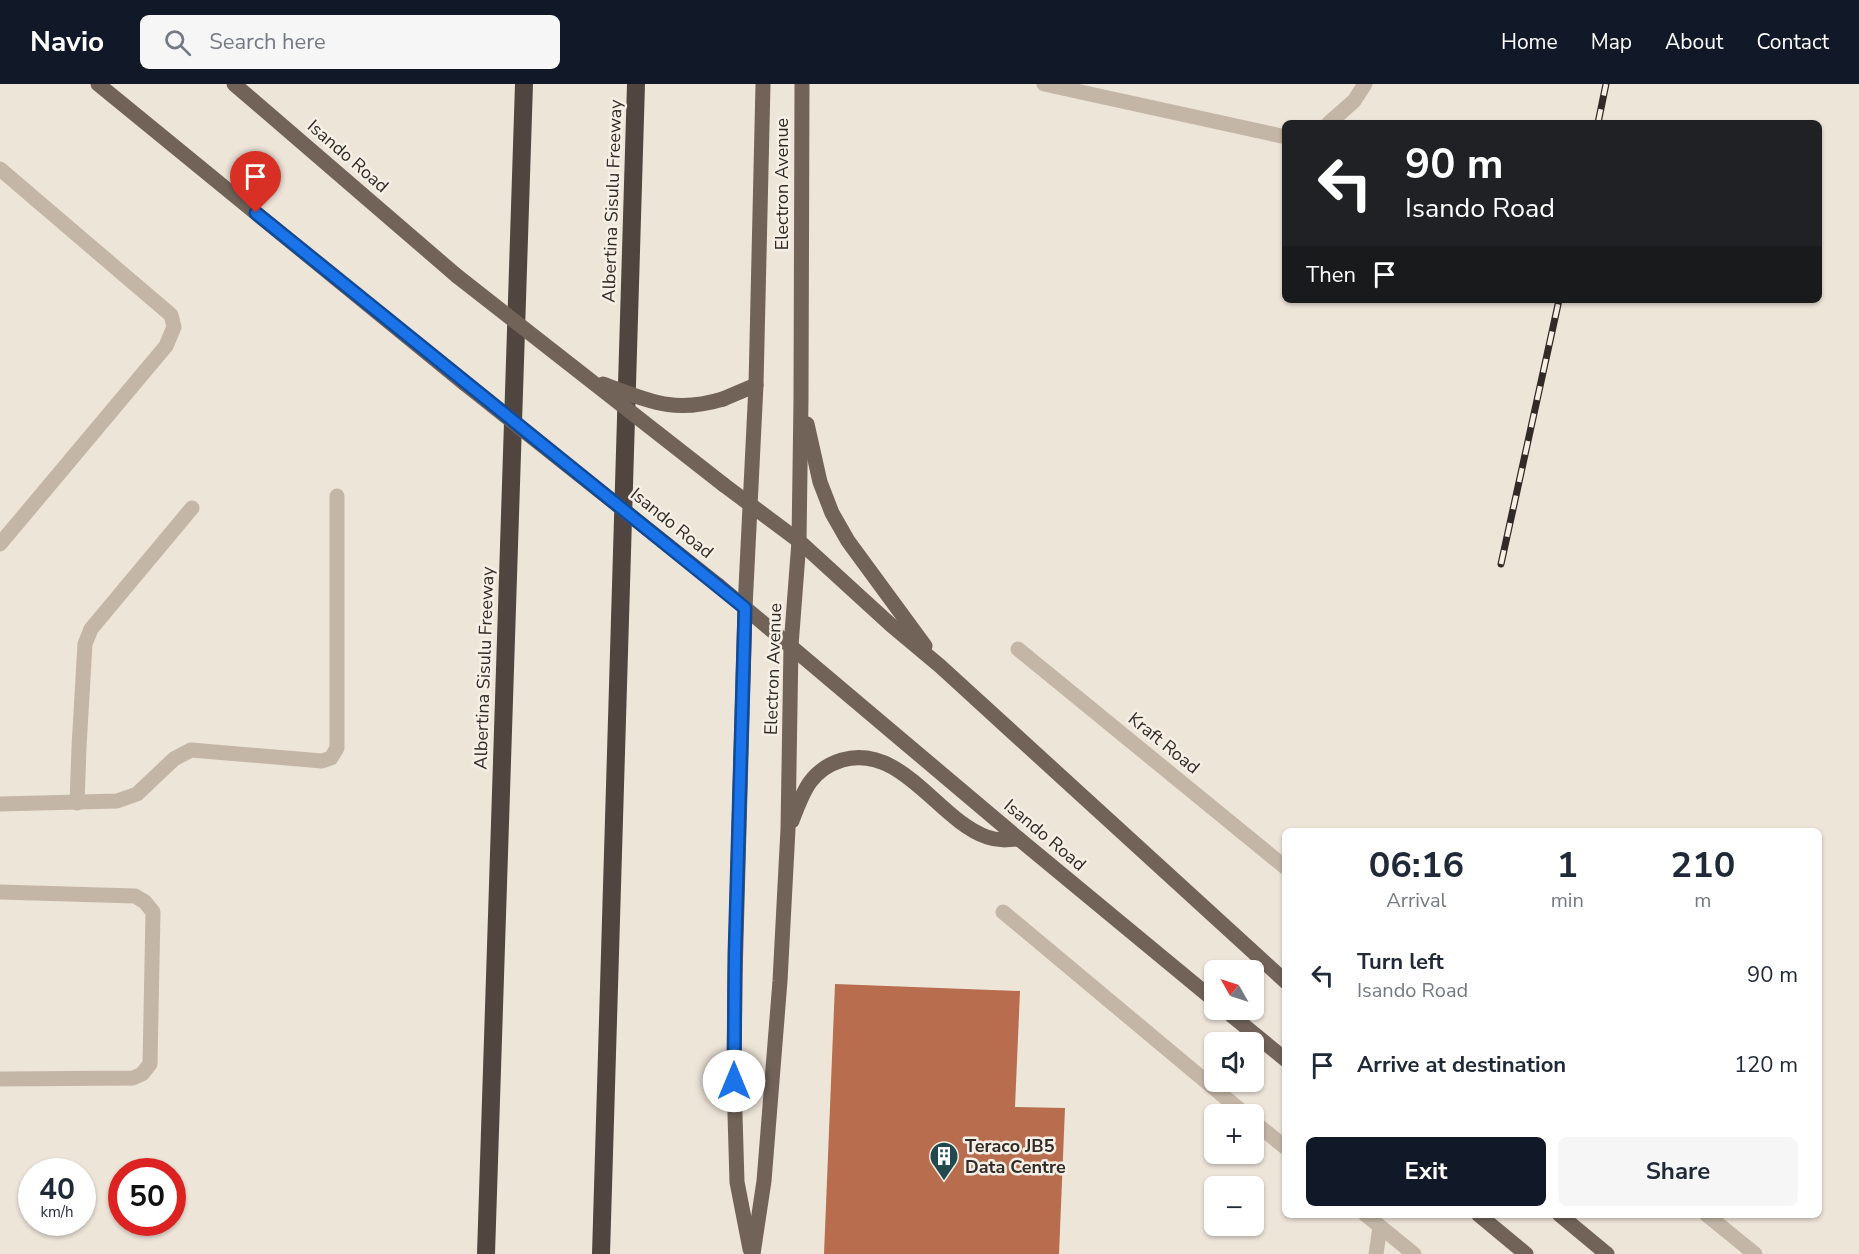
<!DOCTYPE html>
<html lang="en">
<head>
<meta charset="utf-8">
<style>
  :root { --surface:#fff; --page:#f6f6f7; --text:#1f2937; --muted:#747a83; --accent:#111827 }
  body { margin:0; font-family:"Nunito Sans",sans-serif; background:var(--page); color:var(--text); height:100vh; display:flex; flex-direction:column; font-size:22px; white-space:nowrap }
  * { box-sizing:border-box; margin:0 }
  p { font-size:20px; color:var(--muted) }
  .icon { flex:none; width:33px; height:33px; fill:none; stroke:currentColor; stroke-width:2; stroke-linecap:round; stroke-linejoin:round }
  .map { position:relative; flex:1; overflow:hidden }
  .panel { position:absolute; left:1282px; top:744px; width:540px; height:390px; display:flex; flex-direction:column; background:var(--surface); border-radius:9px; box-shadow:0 2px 4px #0004 }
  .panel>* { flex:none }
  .top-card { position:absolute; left:1282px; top:36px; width:540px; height:183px; border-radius:9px; box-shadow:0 2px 4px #0004; background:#202124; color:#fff; overflow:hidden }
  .needle { width:39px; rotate:309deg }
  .fabs { position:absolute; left:1204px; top:876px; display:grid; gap:12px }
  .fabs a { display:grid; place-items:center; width:60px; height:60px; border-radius:9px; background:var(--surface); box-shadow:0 2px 4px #0004; font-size:30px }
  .speed { position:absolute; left:18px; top:1074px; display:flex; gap:12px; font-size:30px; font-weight:700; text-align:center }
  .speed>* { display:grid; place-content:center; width:78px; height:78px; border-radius:50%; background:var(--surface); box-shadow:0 2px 4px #0004; line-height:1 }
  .speed small { font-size:15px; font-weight:400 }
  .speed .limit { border:9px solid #d22; background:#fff; color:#111 }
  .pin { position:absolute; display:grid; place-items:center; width:51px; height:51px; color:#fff; margin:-62px -26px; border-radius:50% 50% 50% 0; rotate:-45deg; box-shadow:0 0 6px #0007 }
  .pin .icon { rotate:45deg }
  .me { position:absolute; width:66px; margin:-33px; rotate:0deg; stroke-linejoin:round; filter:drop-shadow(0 0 4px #0008) }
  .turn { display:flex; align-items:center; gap:21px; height:126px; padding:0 24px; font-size:27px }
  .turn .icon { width:78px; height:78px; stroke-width:2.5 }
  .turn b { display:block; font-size:42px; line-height:51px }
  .then { display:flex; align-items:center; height:57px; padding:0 24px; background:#0003; gap:12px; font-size:22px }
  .eta { display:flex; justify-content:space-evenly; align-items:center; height:102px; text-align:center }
  .eta b { font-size:36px; font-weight:700; line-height:42px }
  .button { display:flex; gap:12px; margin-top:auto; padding:12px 24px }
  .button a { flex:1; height:69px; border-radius:9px; background:var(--accent); color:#fff; font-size:24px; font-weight:700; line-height:69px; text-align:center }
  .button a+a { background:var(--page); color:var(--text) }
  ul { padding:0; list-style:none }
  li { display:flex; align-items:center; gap:18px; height:90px; padding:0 24px }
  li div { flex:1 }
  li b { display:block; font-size:22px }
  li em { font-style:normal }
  header { display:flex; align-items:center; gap:36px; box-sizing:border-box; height:84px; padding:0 30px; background:var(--accent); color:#fff }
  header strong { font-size:28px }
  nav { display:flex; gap:33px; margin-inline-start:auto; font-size:21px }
  .search { width:420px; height:54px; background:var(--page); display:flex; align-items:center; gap:15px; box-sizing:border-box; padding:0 21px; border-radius:9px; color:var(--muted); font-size:22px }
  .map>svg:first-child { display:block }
  .building { fill:#b76d4e }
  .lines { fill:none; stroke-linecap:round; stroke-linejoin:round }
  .minor { stroke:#c4b6a7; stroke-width:15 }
  .major { stroke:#726359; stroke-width:15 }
  .highway { stroke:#51453f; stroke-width:18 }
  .rail-casing { stroke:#312b27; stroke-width:7 }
  .rail { stroke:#f6efe5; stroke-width:4.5; stroke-dasharray:14; stroke-linecap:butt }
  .major-bridge { stroke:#726359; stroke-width:15 }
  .route-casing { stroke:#114b97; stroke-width:15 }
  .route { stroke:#1a73e8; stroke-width:10 }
  .labels { text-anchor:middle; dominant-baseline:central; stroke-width:5; stroke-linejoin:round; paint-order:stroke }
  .street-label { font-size:18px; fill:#312b27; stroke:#f6efe5 }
  .poi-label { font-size:18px; font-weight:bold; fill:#312b27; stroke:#f6efe5; text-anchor:start }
</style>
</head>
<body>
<header>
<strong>Navio</strong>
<div class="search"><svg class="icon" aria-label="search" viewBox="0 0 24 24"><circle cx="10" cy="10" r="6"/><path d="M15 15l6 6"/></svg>Search here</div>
<nav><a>Home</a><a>Map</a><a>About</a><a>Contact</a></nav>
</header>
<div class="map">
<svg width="1859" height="1170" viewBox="0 0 1859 1170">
  <rect width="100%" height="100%" fill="#eee5d9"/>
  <polygon class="building" points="835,900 1020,907 1015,1023 1065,1024 1059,1170 824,1170"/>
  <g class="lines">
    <g class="minor">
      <polyline points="1044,0 1286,53"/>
      <polyline points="1329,39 1354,17 1365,0"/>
      <polyline points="0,85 171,231 174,243 166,262 0,460"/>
      <polyline points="1018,565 1286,784"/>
      <polyline points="77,719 79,663 85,560 91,545 192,424"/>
      <polyline points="0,720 117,717 137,710 174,675 191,666 322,677 331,674 337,664 337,412"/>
      <polyline points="0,808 135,812 145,818 153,828 150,980 142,990 133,994 0,995"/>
      <polyline points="1003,828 1245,1030"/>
      <polyline points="1254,1038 1286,1064"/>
      <polyline points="1366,1131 1414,1170"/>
      <polyline points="1707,1131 1755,1170"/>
      <polyline points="1376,1170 1380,1143"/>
    </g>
    <g class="major">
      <polyline points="98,0 465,300"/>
      <polyline points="234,0 457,192"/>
      <polyline points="723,315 756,301"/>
      <polyline points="807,340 820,398 832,429 848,457 925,562"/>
      <polyline points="724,401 799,457 891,541 940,582 1286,898"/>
      <polyline points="718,501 1019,755 1215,917"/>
      <path d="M792 737C803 708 810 686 842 676 902 659 938 736 987 753 998 757 1008 756 1019 755"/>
      <polyline points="1225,926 1286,976"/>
      <polyline points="1479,1131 1526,1170"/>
      <polyline points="1560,1131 1607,1170"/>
      <polyline points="750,1165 737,1098 734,997 735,894 745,524 756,301 763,0"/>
      <polyline points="753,1170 764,1097 780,897 788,745 791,562 799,457 801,316 802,0"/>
    </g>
    <g class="highway">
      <polyline points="486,1170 524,0"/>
      <polyline points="601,1170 636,0"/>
    </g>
    <g class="rail-casing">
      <g id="rail">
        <polyline points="1598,39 1606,0"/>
        <polyline points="1501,480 1559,216"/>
      </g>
    </g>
    <use href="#rail" class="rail"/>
    <g class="major-bridge">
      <polyline points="457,192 724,401"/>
      <polyline points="465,300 718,501"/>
      <path d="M603 300C650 317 673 330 723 315"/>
    </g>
  </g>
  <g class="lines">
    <g class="route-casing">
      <polyline id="route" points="256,129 745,524 735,871 734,997"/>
    </g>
    <use href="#route" class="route"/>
  </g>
  <defs>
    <g id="building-pin" transform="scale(1.5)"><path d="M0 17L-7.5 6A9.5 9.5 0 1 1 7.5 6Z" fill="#21494e" stroke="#f6efe5"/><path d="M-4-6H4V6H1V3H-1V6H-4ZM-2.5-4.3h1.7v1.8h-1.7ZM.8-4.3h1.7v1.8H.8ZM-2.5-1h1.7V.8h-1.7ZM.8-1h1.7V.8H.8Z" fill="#fff"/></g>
  </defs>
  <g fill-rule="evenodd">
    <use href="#building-pin" x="944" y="1072"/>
  </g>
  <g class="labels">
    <g class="street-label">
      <text transform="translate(348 72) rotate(41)">Isando Road</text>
      <text transform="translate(782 100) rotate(-90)">Electron Avenue</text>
      <text transform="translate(612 117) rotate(-88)">Albertina Sisulu Freeway</text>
      <text transform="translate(672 439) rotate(39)">Isando Road</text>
      <text transform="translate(484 584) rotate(-88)">Albertina Sisulu Freeway</text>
      <text transform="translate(773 585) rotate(-88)">Electron Avenue</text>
      <text transform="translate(1164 659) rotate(39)">Kraft Road</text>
      <text transform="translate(1045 751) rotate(40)">Isando Road</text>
    </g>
    <g class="poi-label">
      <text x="965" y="1062">Teraco JB5<tspan x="965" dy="21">Data Centre</tspan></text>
    </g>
  </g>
</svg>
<div class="fabs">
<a><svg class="needle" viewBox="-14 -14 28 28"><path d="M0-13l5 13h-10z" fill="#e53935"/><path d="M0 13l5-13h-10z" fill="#747a83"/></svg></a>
<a><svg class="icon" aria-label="sound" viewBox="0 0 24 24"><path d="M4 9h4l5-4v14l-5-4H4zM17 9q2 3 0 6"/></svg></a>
<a>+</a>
<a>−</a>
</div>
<div class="speed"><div>40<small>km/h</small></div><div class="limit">50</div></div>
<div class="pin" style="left:256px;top:129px;background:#d93025"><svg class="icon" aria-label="arrive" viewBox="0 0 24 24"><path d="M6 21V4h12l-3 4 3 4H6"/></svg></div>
<svg class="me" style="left:734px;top:997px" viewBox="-20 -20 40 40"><circle r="19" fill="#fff"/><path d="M0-13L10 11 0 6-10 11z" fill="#1a73e8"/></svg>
<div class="top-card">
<div class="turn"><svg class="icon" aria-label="left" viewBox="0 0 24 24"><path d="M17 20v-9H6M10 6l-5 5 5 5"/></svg><div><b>90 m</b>Isando Road</div></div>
<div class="then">Then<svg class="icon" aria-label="arrive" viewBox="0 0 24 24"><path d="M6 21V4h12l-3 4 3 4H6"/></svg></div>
</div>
<section class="panel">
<div class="eta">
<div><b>06:16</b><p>Arrival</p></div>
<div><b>1</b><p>min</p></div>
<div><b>210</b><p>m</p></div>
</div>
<ul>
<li><svg class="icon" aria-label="left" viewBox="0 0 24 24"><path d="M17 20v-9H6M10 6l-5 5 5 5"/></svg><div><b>Turn left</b><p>Isando Road</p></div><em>90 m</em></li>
<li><svg class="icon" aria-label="arrive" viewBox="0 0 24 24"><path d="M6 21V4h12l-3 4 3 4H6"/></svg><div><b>Arrive at destination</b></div><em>120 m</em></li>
</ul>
<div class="button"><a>Exit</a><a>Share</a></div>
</section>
</div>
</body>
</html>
